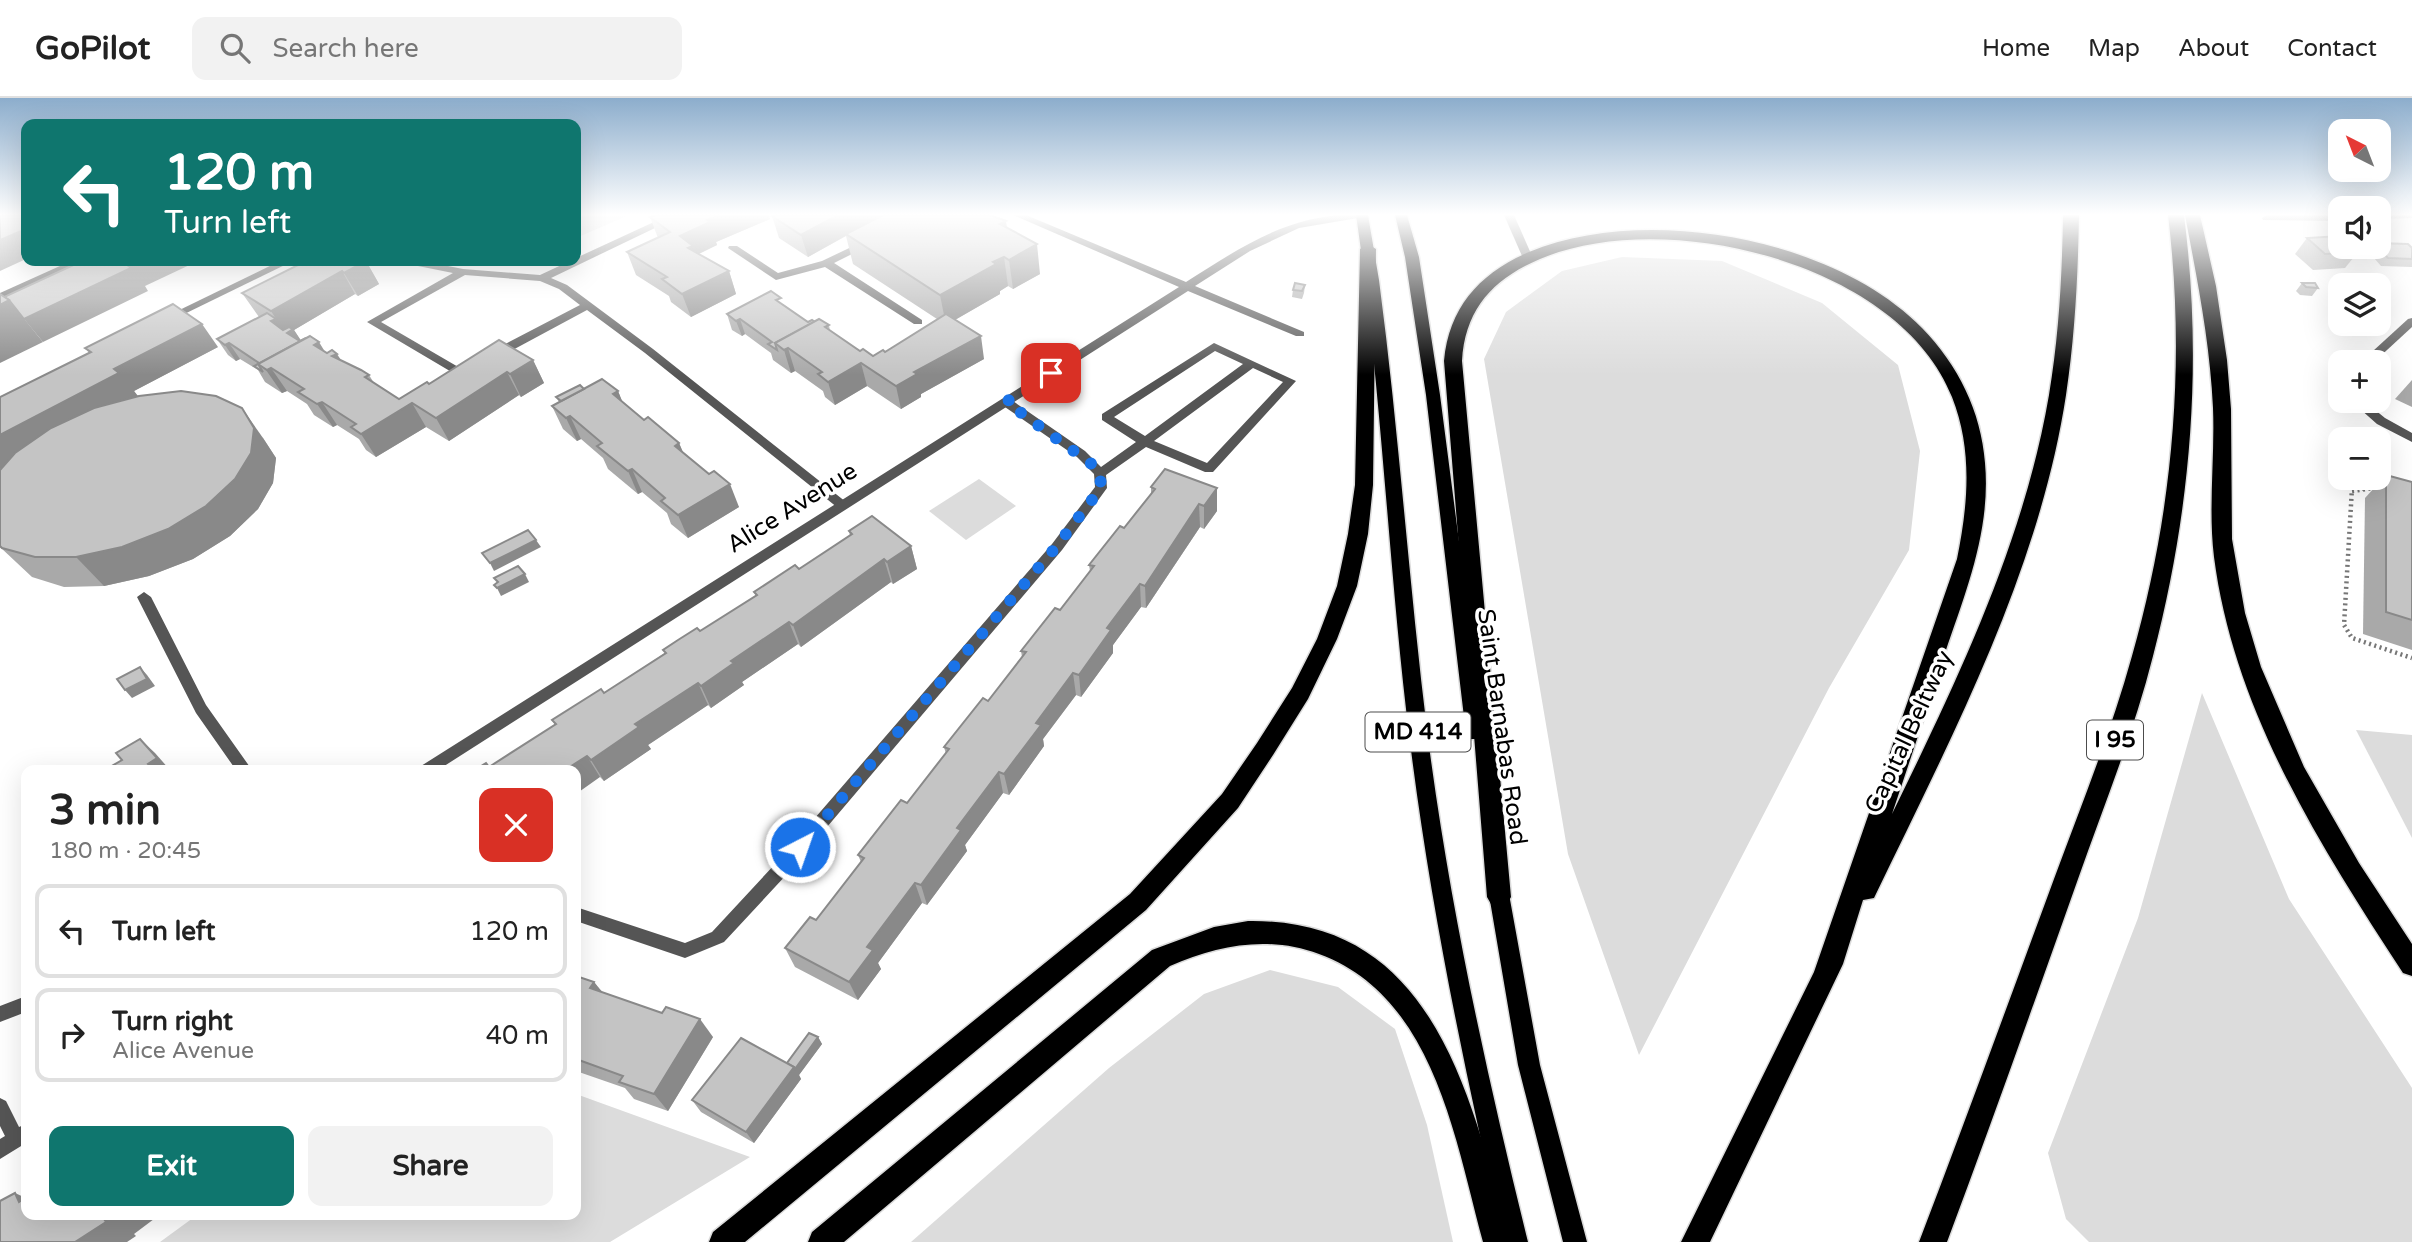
<!DOCTYPE html>
<html lang="en">
<head>
<meta charset="utf-8">
<style>
  :root { --surface:#fff; --page:#f2f2f2; --text:#222; --muted:#767676; --line:#e0e0e0; --accent:#0f766e }
  body { margin:0; font-family:"Varela Round",sans-serif; background:var(--page); color:var(--text); height:100vh; display:flex; flex-direction:column; font-size:26px; white-space:nowrap }
  * { box-sizing:border-box; margin:0 }
  p { font-size:23px; color:var(--muted) }
  .icon { flex:none; width:38px; height:38px; fill:none; stroke:currentColor; stroke-width:2; stroke-linecap:round; stroke-linejoin:round }
  .map { position:relative; flex:1; overflow:hidden }
  .details { position:absolute; left:21px; top:667px; width:560px; height:455px; display:flex; flex-direction:column; background:var(--surface); border-radius:14px; box-shadow:0 7px 28px #0002 }
  .details>* { flex:none }
  .hud { position:absolute; left:21px; top:21px; width:560px; height:147px; border-radius:14px; box-shadow:0 7px 28px #0002; background:#0f766e; color:#fff; overflow:hidden }
  .needle { width:46px; rotate:318deg }
  .controls { position:absolute; left:2328px; top:21px; display:grid; gap:14px }
  .controls a { display:grid; place-items:center; width:63px; height:63px; border-radius:14px; background:var(--surface); box-shadow:0 7px 28px #0002; font-size:35px }
  .pin { position:absolute; display:grid; place-items:center; width:60px; height:60px; color:#fff; margin:-30px; border-radius:14px; box-shadow:0 4px 10px #0006 }
  .me { position:absolute; width:77px; margin:-38px; rotate:41deg; stroke-linejoin:round; filter:drop-shadow(0 0 5px #0008) }
  .turn { display:flex; align-items:center; gap:24px; height:147px; padding:0 28px; font-size:32px }
  .turn .icon { width:91px; height:91px; stroke-width:2.5 }
  .turn b { display:block; font-size:49px; line-height:60px }
  .round { display:grid; place-items:center; flex:none; width:74px; height:74px; border-radius:14px; background:var(--page) }
  .overview { display:flex; align-items:center; justify-content:space-between; height:119px; padding:0 28px }
  h1 { font-size:42px; font-weight:700; line-height:52px }
  .cta { display:flex; gap:14px; margin-top:auto; padding:14px 28px }
  .cta a { flex:1; height:80px; border-radius:14px; background:var(--accent); color:#fff; font-size:28px; font-weight:700; line-height:80px; text-align:center }
  .cta a+a { background:var(--page); color:var(--text) }
  ul { padding:0; list-style:none }
  li { display:flex; align-items:center; gap:21px; height:94px; margin:0 14px 10px; padding:0 14px; border:4px solid var(--line); border-radius:14px }
  li div { flex:1 }
  li b { display:block; font-size:26px }
  li em { font-style:normal }
  header { display:flex; align-items:center; gap:42px; box-sizing:border-box; height:98px; padding:0 35px; background:var(--surface); border-bottom:2px solid var(--line) }
  header strong { font-size:33px }
  nav { display:flex; gap:38px; margin-inline-start:auto; font-size:24px }
  .search { width:490px; height:63px; background:var(--page); display:flex; align-items:center; gap:18px; box-sizing:border-box; padding:0 24px; border-radius:14px; color:var(--muted); font-size:26px }
  .map>svg:first-child { display:block }
  .green { fill:#dcdcdc }
  .lines { fill:none; stroke-linecap:round; stroke-linejoin:round }
  .primary-casing { stroke:#dbdbdb; stroke-width:3 }
  .highway-casing { stroke:#dbdbdb; stroke-width:3 }
  .path-far1 { stroke:#777; stroke-width:3.5; stroke-dasharray:2 2.5; stroke-linecap:butt }
  .path { stroke:#777; stroke-width:4.5; stroke-dasharray:2 3.5; stroke-linecap:butt }
  .lane { fill:#555; fill-rule:evenodd }
  .street { fill:#555; fill-rule:evenodd }
  .primary { fill:#000; fill-rule:evenodd }
  .highway { fill:#000; fill-rule:evenodd }
  .wall { fill:#a9a9a9 }
  .shaded-wall { fill:#898989 }
  .building { fill:#c4c4c4; stroke:#898989; stroke-width:2 }
  .route { stroke:#1a73e8; stroke-width:12; stroke-dasharray:0 21.6 }
  .labels { text-anchor:middle; dominant-baseline:central; stroke-width:7; stroke-linejoin:round; paint-order:stroke }
  .shield { fill:#fff; stroke:#4c4c4c; stroke-width:2 }
  .shield-label { font-size:23px; font-weight:bold; fill:#000 }
  .street-label { font-size:24px; fill:#000; stroke:#fff }
</style>
</head>
<body>
<header>
<strong>GoPilot</strong>
<div class="search"><svg class="icon" aria-label="search" viewBox="0 0 24 24"><circle cx="10" cy="10" r="6"/><path d="M15 15l6 6"/></svg>Search here</div>
<nav><a>Home</a><a>Map</a><a>About</a><a>Contact</a></nav>
</header>
<div class="map">
<svg width="2412" height="1144" viewBox="0 0 2412 1144">
  <rect width="100%" height="100%" fill="#fff"/>
  <g class="green">
    <polygon points="576,117 629,117 576,140"/>
    <polygon points="1622,159 1722,163 1822,205 1898,267 1920,353 1909,452 1829,590 1639,957 1568,756 1484,261 1506,214 1562,173"/>
    <polygon points="979,381 1016,408 966,442 929,413"/>
    <polygon points="2202,595 2289,801 2412,990 2412,1144 2089,1144 2066,1121 2048,1055 2138,820"/>
    <polygon points="2356,632 2412,637 2412,740"/>
    <polygon points="1270,872 1338,889 1395,931 1427,1027 1453,1144 911,1144 1109,970 1204,896"/>
    <polygon points="576,996 750,1059 610,1144 160,1144 197,1117 576,1116"/>
  </g>
  <g class="lines">
    <g class="primary-casing">
      <g id="primary">
        <path d="M1356 117H1368L1379 182C1399 334 1409 488 1428 640 1450 810 1487 978 1528 1144H1504C1466 979 1431 813 1410 644 1388 469 1382 292 1356 117Z"/>
        <polygon points="1395,117 1407,117 1419,159 1440,297 1484,636 1481,641 1469,641 1466,636 1426,297 1405,159"/>
        <polygon points="1497,776 1504,779 1507,785 1540,967 1587,1144 1563,1144 1518,967 1487,785 1490,779"/>
      </g>
    </g>
    <g class="highway-casing">
      <g id="highway">
        <path d="M2063 117H2079C2078 178 2075 237 2066 297 2039 474 1951 640 1874 800L1863 802 1843 866 1710 1144H1681L1814 874 1957 461C1968 407 1973 352 1952 299 1899 164 1664 108 1540 161 1493 181 1465 211 1462 263L1511 799 1507 806 1499 810 1491 806 1487 799 1444 263C1449 209 1480 175 1529 154 1644 106 1833 139 1922 230 1958 267 1981 313 1985 365 1991 432 1966 493 1945 555 1928 609 1910 662 1892 716 1957 583 2024 444 2049 297 2059 237 2062 178 2063 117Z"/>
        <path d="M2168 117H2184C2203 266 2191 412 2153 558 2134 634 2104 707 2078 781 2035 902 1992 1024 1947 1144H1919C1965 1024 2009 903 2054 781 2081 708 2111 634 2132 558 2173 414 2186 266 2168 117Z"/>
        <path d="M2185 117H2200L2216 188 2227 262 2231 311 2232 441 2245 515 2261 569 2304 669 2359 765 2412 846V878L2403 875C2320 748 2234 613 2214 459 2208 409 2215 360 2213 310 2210 244 2197 181 2185 117Z"/>
        <polygon points="1368,146 1376,151 1373,387 1368,436 1357,488 1337,541 1308,601 1273,657 1238,710 1146,812 745,1144 709,1144 713,1134 1130,796 1222,696 1257,645 1292,590 1317,541 1337,488 1348,436 1355,387 1360,151"/>
        <path d="M1248 823C1436 820 1470 1000 1511 1144H1483C1455 1041 1434 898 1319 856 1268 837 1218 847 1170 868L844 1144H808L812 1134 1152 852 1214 829Z"/>
      </g>
    </g>
    <g class="path-far1">
      <polyline points="2352,391 2353,380"/>
      <polyline points="2362,391 2382,388 2380,366"/>
    </g>
    <g class="path">
      <polyline points="2352,390 2344,527 2352,540 2412,560"/>
      <polyline points="2352,393 2373,390"/>
    </g>
    <g class="lane">
      <polygon points="669,117 682,117 551,180 567,187 653,251 846,404 848,407 846,410 838,410 645,255 587,212 498,260 490,260 490,254 580,207 559,191 540,183 465,177 381,224 460,270 470,266 474,267 474,273 460,279 367,224 453,175 408,166 403,163 423,163 463,171 540,177 570,163 576,163 576,160"/>
      <polygon points="1504,117 1514,117 1532,158 1531,160 1527,161 1522,158"/>
      <polygon points="866,142 870,143 870,147 834,165 922,222 922,226 914,226 825,169 776,182 728,150 729,148 737,148 778,175 822,163"/>
      <polygon points="71,163 84,163 0,202 0,195"/>
      <polygon points="280,163 293,163 170,223 166,224 161,221"/>
      <polygon points="2412,220 2412,229 2374,264 2361,264 2408,221"/>
      <path d="M1214 245 1296 283 1213 374H1205L1146 349 1106 377 1107 390 1062 452 788 775 724 844 685 860 576 823V809L685 845 712 834 776 765 1052 446 1095 389 1094 376 1077 359 1002 307V301H1010L1085 353 1101 369 1136 344 1102 322V316ZM1215 253 1243 266 1145 338 1114 319ZM1253 270 1283 284 1207 365 1154 343Z"/>
      <polygon points="2351,303 2364,303 2385,320 2412,335 2412,344 2377,326"/>
      <polygon points="144,494 151,499 206,607 252,672 236,672 196,615 137,499"/>
      <polygon points="0,1000 6,1003 19,1029 26,1026 26,1045 0,1061 0,1041 5,1038 0,1028"/>
    </g>
    <g class="street">
      <path d="M1013 117H1026L1186 184C1243 148 1293 113 1363 117L1358 120 1299 130 1250 153 1195 188 1304 234V238H1296L1188 193 438 672H419L421 668 1179 189Z"/>
      <polygon points="2267,117 2340,117 2340,123 2263,122 2262,120"/>
      <polygon points="2378,117 2412,117 2412,120 2378,121"/>
      <polygon points="26,898 26,914 0,924 0,908"/>
    </g>
    <use href="#primary" class="primary"/>
    <use href="#highway" class="highway"/>
  </g>
  <g class="wall">
    <polygon points="772,118 1007,130 1040,176 1013,191 1008,188 1000,193 1000,196 955,222 984,261 921,296 921,299 901,311 867,288 835,307 825,299 823,293 795,273 791,275 773,262 771,255 745,236 742,238 732,232 727,216 783,206 808,224 814,224 829,227 830,233 860,253 873,258 885,254 937,221 853,166 846,138 808,159 779,140"/>
    <polygon points="650,119 770,121 716,144 717,147 699,156 729,173 736,196 691,219 671,204 669,198 636,177 627,154 658,140"/>
    <polygon points="2307,140 2358,154 2345,170 2313,172 2295,156"/>
    <polygon points="2370,149 2412,150 2412,169 2381,168 2367,152"/>
    <polygon points="366,163 379,186 358,198 355,196 294,232 301,243 369,277 374,285 399,301 429,286 533,262 544,285 521,299 519,297 449,343 426,329 376,359 366,352 359,341 337,327 333,329 314,317 307,306 287,293 282,295 265,284 258,272 240,261 236,263 228,257 217,241 259,219 242,195"/>
    <polygon points="2302,185 2318,190 2312,198 2300,197 2296,193"/>
    <polygon points="1305,187 1304,195 1302,201 1292,199 1293,192"/>
    <polygon points="218,249 134,293 137,298 263,340 276,360 273,385 258,411 230,438 193,461 149,478 104,488 64,489 32,479 0,449 0,372 89,255 85,250"/>
    <polygon points="2412,282 2412,309 2395,301"/>
    <polygon points="584,291 618,293 622,304 644,322 679,345 683,355 739,409 688,440 671,426 667,415 642,394 638,396 608,371 603,360 581,341 577,343 563,331 552,308 559,304 556,299"/>
    <polygon points="2386,377 2412,384 2412,552 2363,536 2365,400"/>
    <polygon points="1151,389 1217,390 1217,413 1204,431 1200,429 1146,510 1141,509 1113,547 1113,555 1081,599 1076,597 1043,641 1044,648 1009,697 1003,695 965,747 967,753 927,807 922,805 878,865 881,871 858,902 795,869 785,850 816,822 861,764 858,757 907,705 946,656 944,649 988,603 1022,559 1021,553 1060,512 1090,473 1089,467 1124,430 1151,396"/>
    <polygon points="849,433 911,448 917,471 893,486 891,484 801,549 798,546 742,584 744,587 711,610 708,607 648,647 651,651 604,683 600,679 489,669 555,627 552,622 604,595 665,555 663,552 700,533 756,498 754,494 799,471 850,438"/>
    <polygon points="576,878 594,884 602,895 713,939 668,1013 634,1001 625,990 576,973"/>
    <polygon points="818,939 822,946 799,977 801,981 754,1045 701,1014 692,1002 787,965"/>
  </g>
  <g class="shaded-wall">
    <polygon points="720,117 769,117 770,121 716,144 717,147 696,157 701,170 680,138 707,122"/>
    <polygon points="838,117 888,117 865,127 808,159 801,137"/>
    <polygon points="1006,123 1010,152 1000,126"/>
    <polygon points="26,131 26,161 0,173 0,142"/>
    <polygon points="1037,146 1040,176 1013,191 1009,162"/>
    <polygon points="1004,159 1008,188 1000,193 1000,196 946,227 940,197"/>
    <polygon points="134,163 198,163 145,188 148,193 43,244 24,221"/>
    <polygon points="366,163 379,186 358,198 344,175"/>
    <polygon points="342,173 355,196 294,232 304,247 271,223 276,221 271,213"/>
    <polygon points="729,173 736,196 691,219 682,196"/>
    <polygon points="9,202 43,244 0,265 0,207"/>
    <polygon points="740,221 745,236 742,238 736,223"/>
    <polygon points="202,226 218,249 134,293 138,298 0,371 0,337 114,271"/>
    <polygon points="981,238 984,261 921,296 921,299 901,311 896,288 914,274"/>
    <polygon points="319,244 333,267 271,270 287,293 282,295 266,272"/>
    <polygon points="229,245 240,261 236,263 225,247"/>
    <polygon points="788,250 795,273 791,275 784,252"/>
    <polygon points="337,256 352,279 332,258"/>
    <polygon points="533,262 544,285 521,299 510,276"/>
    <polygon points="861,265 867,288 835,307 828,284"/>
    <polygon points="507,274 519,297 449,343 436,320"/>
    <polygon points="618,293 628,317 613,296"/>
    <polygon points="322,304 337,327 333,329 317,306"/>
    <polygon points="412,305 426,329 376,359 361,336"/>
    <polygon points="242,310 263,340 276,360 273,385 258,411 230,438 193,461 149,478 104,488 76,459"/>
    <polygon points="570,318 581,341 577,343 566,320"/>
    <polygon points="679,345 689,368 675,348"/>
    <polygon points="632,371 642,394 638,396 628,373"/>
    <polygon points="730,386 739,409 688,440 678,417"/>
    <polygon points="1217,390 1217,413 1204,431 1204,408"/>
    <polygon points="1199,406 1200,429 1146,510 1145,488"/>
    <polygon points="536,442 541,449 494,473 490,465"/>
    <polygon points="911,448 917,471 893,486 887,464"/>
    <polygon points="884,461 891,484 801,549 793,527"/>
    <polygon points="525,476 529,484 501,498 497,490"/>
    <polygon points="1140,486 1141,509 1113,547 1113,555 1081,599 1079,577 1107,530"/>
    <polygon points="789,524 798,546 742,584 744,587 711,610 701,588 731,563"/>
    <polygon points="140,569 147,577 155,588 132,600 125,592"/>
    <polygon points="1073,575 1076,597 1043,641 1044,648 1009,697 1004,676 1036,625"/>
    <polygon points="698,585 708,607 648,647 651,651 604,683 591,662 635,626"/>
    <polygon points="140,641 155,655 170,672 154,672 148,666"/>
    <polygon points="587,658 600,679 576,696 576,672 565,672"/>
    <polygon points="999,674 1003,695 965,747 967,753 927,807 921,787 957,730"/>
    <polygon points="915,785 922,805 878,865 881,871 858,902 849,884 867,849"/>
    <polygon points="594,884 609,902 590,890"/>
    <polygon points="700,921 713,939 668,1013 654,996"/>
    <polygon points="818,939 822,946 799,977 801,981 754,1045 746,1034 794,969"/>
    <polygon points="15,1095 26,1100 19,1104"/>
    <polygon points="111,1116 157,1116 158,1118 134,1136 136,1138 127,1144 75,1144"/>
  </g>
  <g class="building">
    <polygon points="0,117 26,117 26,131 0,142"/>
    <polygon points="656,117 720,117 707,122 710,124 680,138 693,148 688,150 729,173 682,196 662,181 667,179 627,154 670,134 650,119"/>
    <polygon points="774,117 838,117 801,137 772,118"/>
    <polygon points="883,117 990,117 1006,123 1000,126 1037,146 1009,162 1004,159 993,164 996,166 940,197 846,136"/>
    <polygon points="2339,138 2340,149 2351,149 2358,154 2325,156 2307,140"/>
    <polygon points="2378,145 2408,146 2412,150 2412,161 2388,160 2377,149 2378,149"/>
    <polygon points="82,163 134,163 126,166 131,170 24,221 9,202 4,199"/>
    <polygon points="306,163 366,163 344,175 342,173 271,213 242,195"/>
    <polygon points="1295,185 1305,187 1302,193 1293,192"/>
    <polygon points="2302,185 2315,185 2318,190 2306,189"/>
    <polygon points="771,193 781,200 776,202 808,224 812,222 815,224 775,245 777,252 768,246 772,244 740,221 736,223 727,216"/>
    <polygon points="0,196 9,202 0,207"/>
    <polygon points="173,206 202,226 114,271 119,275 0,337 0,299 91,254 85,250"/>
    <polygon points="267,215 276,221 271,223 283,232 289,229 293,231 287,235 300,243 306,240 258,266 259,265 229,245 225,247 217,241"/>
    <polygon points="946,216 981,238 914,274 917,276 896,288 861,265 828,284 818,276 822,274 788,250 784,252 775,245 819,221 829,227 825,229 860,253 863,251 873,258 883,252 885,254"/>
    <polygon points="310,238 319,244 314,247 327,255 332,252 337,256 332,258 361,272 369,277 365,279 399,301 427,284 429,286 499,242 533,262 510,276 507,274 436,320 412,305 361,336 351,329 356,326 322,304 317,306 298,294 304,291 271,270 267,272 258,266"/>
    <polygon points="258,266 263,274 254,268"/>
    <polygon points="602,281 618,293 613,296 644,322 648,319 679,345 675,348 709,376 714,373 730,386 678,417 661,403 665,400 632,371 628,373 597,348 602,345 570,318 566,320 552,308"/>
    <polygon points="580,287 584,291 561,303 556,299"/>
    <polygon points="181,293 216,298 242,310 254,330 251,355 235,381 206,408 168,431 122,449 76,459 35,459 2,450 0,448 0,372 15,355 51,330 94,310 139,298"/>
    <polygon points="1165,371 1217,390 1204,408 1199,406 1145,488 1140,486 1107,530 1111,532 1079,577 1073,575 1036,625 1041,627 1004,676 999,674 957,730 961,732 921,787 915,785 867,849 873,852 849,884 785,850 810,819 816,822 864,760 858,757 901,702 907,705 949,651 944,649 983,600 988,603 1026,554 1021,553 1055,510 1060,512 1094,468 1089,467 1120,428 1124,430 1155,391 1151,389"/>
    <polygon points="2386,377 2412,384 2412,522 2386,514"/>
    <polygon points="872,418 911,448 887,464 884,461 793,527 789,524 731,563 734,565 701,588 698,585 635,626 639,629 591,662 587,658 565,672 475,672 486,665 489,669 556,626 552,622 601,591 604,595 666,555 663,552 678,542 697,530 700,533 757,497 754,494 795,467 799,471 852,436 849,433"/>
    <polygon points="528,432 536,442 490,465 482,455"/>
    <polygon points="518,468 525,476 497,490 494,487 498,484 494,480"/>
    <polygon points="140,569 147,581 125,592 117,581"/>
    <polygon points="140,641 157,660 148,666 154,672 105,672 122,662 116,655"/>
    <polygon points="576,878 594,884 590,890 662,915 666,909 700,921 654,996 619,984 623,978 576,961"/>
    <polygon points="809,935 818,939 795,971 794,969 787,965"/>
    <polygon points="741,940 794,969 746,1034 692,1002"/>
    <polygon points="15,1095 19,1104 26,1099 26,1116 111,1116 104,1121 106,1124 75,1144 0,1144 0,1103"/>
  </g>
  <linearGradient id="sky" x2="0" y2="1"><stop stop-color="#8cadcc"/><stop offset="0.42" stop-color="#fff"/><stop offset="1" stop-color="#fff" stop-opacity="0"/></linearGradient>
  <rect width="2412" height="277" fill="url(#sky)"/>
  <g class="lines">
    <polyline class="route" points="800,749 1056,449 1101,390 1100,375 1093,367 1006,304 1051,275"/>
  </g>
  <g class="labels">
    <g class="shield">
      <rect x="1365.5" y="614.5" width="105" height="39" rx="5"/>
      <rect x="2087" y="622.5" width="56" height="39" rx="5"/>
    </g>
    <g class="shield-label">
      <text x="1418" y="634">MD 414</text>
      <text x="2115" y="642">I 95</text>
    </g>
    <g class="street-label">
      <text transform="translate(792 410) rotate(-32)">Alice Avenue</text>
      <text transform="translate(1502 629) rotate(82)">Saint Barnabas Road</text>
      <text transform="translate(1909 634) rotate(-65)">Capital Beltway</text>
    </g>
  </g>
</svg>
<div class="controls">
<a><svg class="needle" viewBox="-14 -14 28 28"><path d="M0-13l5 13h-10z" fill="#e53935"/><path d="M0 13l5-13h-10z" fill="#767676"/></svg></a>
<a><svg class="icon" aria-label="sound" viewBox="0 0 24 24"><path d="M4 9h4l5-4v14l-5-4H4zM17 9q2 3 0 6"/></svg></a>
<a><svg class="icon" aria-label="layers" viewBox="0 0 24 24"><path d="M12 4l9 5-9 5-9-5zM3 14l9 5 9-5"/></svg></a>
<a>+</a>
<a>−</a>
</div>
<div class="pin" style="left:1051px;top:275px;background:#d93025"><svg class="icon" aria-label="arrive" viewBox="0 0 24 24"><path d="M6 21V4h12l-3 4 3 4H6"/></svg></div>
<svg class="me" style="left:800px;top:749px" viewBox="-20 -20 40 40"><circle r="17" fill="#1a73e8" stroke="#fff" stroke-width="3"/><path d="M0-11L8 9 0 5-8 9z" fill="#fff"/></svg>
<div class="hud">
<div class="turn"><svg class="icon" aria-label="left" viewBox="0 0 24 24"><path d="M17 20v-9H6M10 6l-5 5 5 5"/></svg><div><b>120 m</b>Turn left</div></div>
</div>
<section class="details">
<div class="overview"><div><h1>3 min</h1><p>180 m · 20:45</p></div><a class="round" style="background:#d93025;color:#fff"><svg class="icon" aria-label="close" viewBox="0 0 24 24"><path d="M6 6l12 12M18 6L6 18"/></svg></a></div>
<ul>
<li><svg class="icon" aria-label="left" viewBox="0 0 24 24"><path d="M17 20v-9H6M10 6l-5 5 5 5"/></svg><div><b>Turn left</b></div><em>120 m</em></li>
<li><svg class="icon" aria-label="right" viewBox="0 0 24 24"><path d="M7 20v-9h11M14 6l5 5-5 5"/></svg><div><b>Turn right</b><p>Alice Avenue</p></div><em>40 m</em></li>
</ul>
<div class="cta"><a>Exit</a><a>Share</a></div>
</section>
</div>
</body>
</html>
